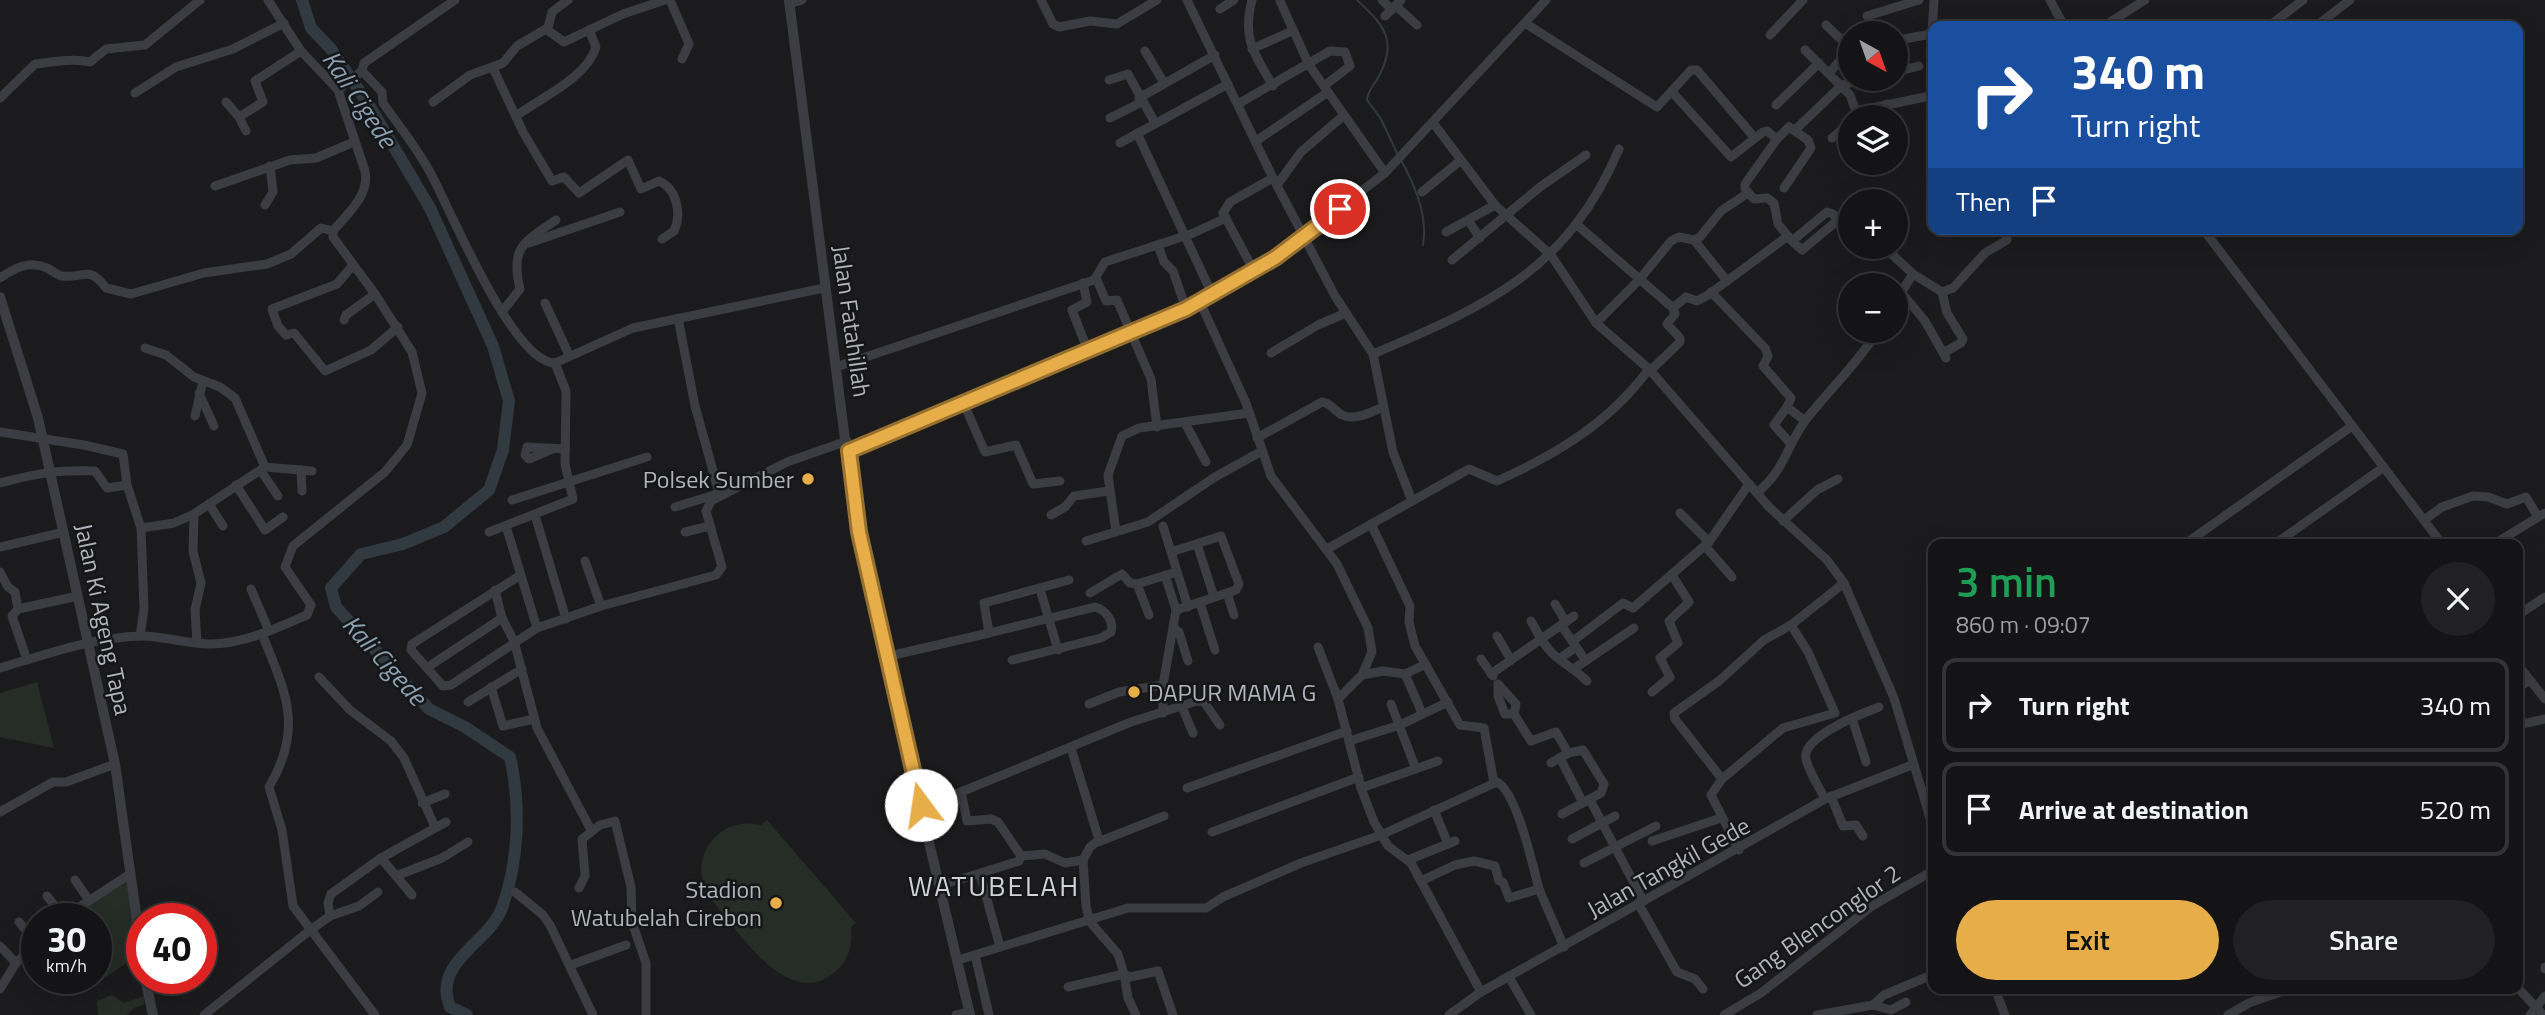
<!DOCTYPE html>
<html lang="en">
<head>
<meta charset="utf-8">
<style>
  :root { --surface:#141416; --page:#212123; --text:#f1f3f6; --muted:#9d9ea1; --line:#333335; --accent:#e7ad49 }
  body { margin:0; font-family:"Titillium Web",sans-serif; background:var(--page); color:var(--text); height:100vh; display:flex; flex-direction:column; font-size:26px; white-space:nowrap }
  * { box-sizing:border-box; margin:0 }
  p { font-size:23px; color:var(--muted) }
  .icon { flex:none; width:38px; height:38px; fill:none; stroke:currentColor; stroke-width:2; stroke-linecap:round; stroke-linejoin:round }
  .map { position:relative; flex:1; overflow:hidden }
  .panel { position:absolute; left:1928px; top:539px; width:595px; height:455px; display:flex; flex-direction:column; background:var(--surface); border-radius:14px; box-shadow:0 7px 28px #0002,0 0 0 2px var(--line) }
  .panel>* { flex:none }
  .banner { position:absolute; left:1928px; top:21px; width:595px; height:214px; border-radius:14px; box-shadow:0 7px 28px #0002,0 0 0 2px var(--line); background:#1a4fa0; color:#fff; overflow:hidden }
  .needle { width:46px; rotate:140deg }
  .controls { position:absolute; left:1838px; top:21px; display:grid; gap:14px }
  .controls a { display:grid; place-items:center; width:70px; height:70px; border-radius:50%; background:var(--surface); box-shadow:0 7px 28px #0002,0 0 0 2px var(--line); font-size:35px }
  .speed { position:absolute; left:21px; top:903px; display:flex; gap:14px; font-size:35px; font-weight:700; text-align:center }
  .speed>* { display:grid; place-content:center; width:91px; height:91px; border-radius:50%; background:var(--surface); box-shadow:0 7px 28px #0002,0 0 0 2px var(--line); line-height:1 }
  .speed small { font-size:18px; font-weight:400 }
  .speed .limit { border:10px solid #d22; background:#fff; color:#111 }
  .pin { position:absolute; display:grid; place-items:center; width:60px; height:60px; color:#fff; margin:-30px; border:4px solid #fff; border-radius:50%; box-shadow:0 2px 7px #0007 }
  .me { position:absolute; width:77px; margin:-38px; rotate:346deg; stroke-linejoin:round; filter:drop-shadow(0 0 5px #0008) }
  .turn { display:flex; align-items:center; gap:24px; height:147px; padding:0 28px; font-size:32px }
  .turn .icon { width:91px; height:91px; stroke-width:2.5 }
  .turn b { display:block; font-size:49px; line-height:60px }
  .then { display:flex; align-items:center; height:66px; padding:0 28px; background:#0003; gap:14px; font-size:26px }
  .round { display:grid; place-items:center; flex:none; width:74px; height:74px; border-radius:37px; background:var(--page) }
  .head { display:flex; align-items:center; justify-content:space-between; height:119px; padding:0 28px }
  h1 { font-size:42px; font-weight:600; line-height:52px; color:#1e9e55 }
  .action { display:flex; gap:14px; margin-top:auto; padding:14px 28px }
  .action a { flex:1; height:80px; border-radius:42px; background:var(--accent); color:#111; font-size:28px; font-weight:600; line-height:80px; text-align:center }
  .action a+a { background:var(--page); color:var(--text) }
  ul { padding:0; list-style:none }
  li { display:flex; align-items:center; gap:21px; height:94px; margin:0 14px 10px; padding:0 14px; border:4px solid var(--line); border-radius:14px }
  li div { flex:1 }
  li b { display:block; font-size:26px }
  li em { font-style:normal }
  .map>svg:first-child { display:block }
  .green { fill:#252d26 }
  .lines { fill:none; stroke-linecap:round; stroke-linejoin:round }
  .stream { stroke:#313a41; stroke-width:2 }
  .river { stroke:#313a41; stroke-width:12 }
  .minor { stroke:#3c3d42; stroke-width:9 }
  .tertiary { stroke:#3c3d42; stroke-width:10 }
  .route-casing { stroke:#96702f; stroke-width:18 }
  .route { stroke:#e7ad49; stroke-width:12 }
  .poi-dot { fill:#e7ad49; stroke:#161618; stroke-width:2.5 }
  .labels { text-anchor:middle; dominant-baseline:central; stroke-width:5; stroke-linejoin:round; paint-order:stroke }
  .street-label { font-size:24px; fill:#afb3bc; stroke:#161618 }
  .poi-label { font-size:24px; fill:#afb3bc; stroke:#161618; text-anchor:end }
  .water-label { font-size:26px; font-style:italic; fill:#89a1b3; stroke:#161618 }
  .quarter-label { font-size:28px; letter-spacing:2px; fill:#cfd2d8; stroke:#161618 }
</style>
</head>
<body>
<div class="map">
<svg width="2545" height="1015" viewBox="0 0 2545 1015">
  <rect width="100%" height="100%" fill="#1b1b1d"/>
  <g class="green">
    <polygon points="37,682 54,748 0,737 0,693"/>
    <path d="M767 820 856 923 851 927C853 944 849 960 836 971 789 1014 738 930 711 899 684 862 717 814 761 825Z"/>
    <polygon points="127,878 138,955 106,977 96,961 96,919 69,919"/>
    <polygon points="112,995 124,1003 144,996 145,1004 134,1008 127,1015 98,1015 97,1001"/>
  </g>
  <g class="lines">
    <g class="stream">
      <path d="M1357 0C1384 25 1398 41 1379 76 1374 86 1368 89 1367 100L1381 119 1398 155"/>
      <path d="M1401 160C1415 185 1428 217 1423 245"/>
    </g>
    <path class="river" d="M302 0 311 28 331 49 369 105 430 208 493 346 509 401 503 450 489 490 444 527 403 544 361 554 331 588 336 607 429 709 465 727 510 757C521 805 519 861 502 908 488 944 432 962 450 1007L467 1015"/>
    <g class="minor">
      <polyline points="670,0 689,44 682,59"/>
      <polyline points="1041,0 1053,24 1059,27 1090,21 1117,24 1157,0"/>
      <polyline points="1187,0 1272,176 1335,296 1373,354 1393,452 1412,501"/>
      <path d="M1252 0C1242 39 1254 53 1273 86"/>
      <polyline points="1382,0 1392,10"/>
      <polyline points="2050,0 2064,26"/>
      <polyline points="1280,1 1309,65 1385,173"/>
      <polyline points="789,4 802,0"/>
      <polyline points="1396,6 1417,25"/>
      <polyline points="1220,9 1234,0"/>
      <polyline points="1385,16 1401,0"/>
      <polyline points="1867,16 1919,0"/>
      <polyline points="1525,23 1657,107 1691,70 1697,70 1754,137"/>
      <polyline points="1826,25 1850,48"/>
      <polyline points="2104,26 2145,0"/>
      <polyline points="2269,26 2303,0"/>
      <polyline points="2316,26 2350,0"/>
      <polyline points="548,28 552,12 568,0"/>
      <polyline points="1770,35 1803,0"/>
      <polyline points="1903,39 1932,34 1934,0"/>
      <polyline points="1252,49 1292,31"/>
      <polyline points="1805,50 1850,95 1858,117"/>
      <polyline points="1145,51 1164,83"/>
      <path d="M493 68 523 132 552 181 564 177 579 193 628 160 641 189 659 181C677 189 682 214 674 231L662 239"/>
      <path d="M362 71 382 92 383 103C399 126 418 149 431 174 451 211 513 363 555 363"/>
      <polyline points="1830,72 1850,49"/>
      <polyline points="1895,72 1919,66"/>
      <polyline points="1109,80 1128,74 1155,123"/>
      <polyline points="338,90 362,71 364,63 455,0"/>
      <polyline points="1672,92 1731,157 1763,132 1767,131 1777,139 1789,127 1808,140 1811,148 1784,188"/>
      <polyline points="135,93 176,67 233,49 284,23"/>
      <path d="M0 98 35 64C52 62 74 58 90 62L106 49 145 45 200 0"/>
      <polyline points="1139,98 1215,55"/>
      <polyline points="226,102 239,117 246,131"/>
      <polyline points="433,102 470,75 503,63 517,46 546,29 564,42 623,14 665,0"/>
      <polyline points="1238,104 1330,51 1345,52 1350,66 1324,86"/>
      <polyline points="1887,104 1889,117"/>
      <polyline points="1776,105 1819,63"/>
      <polyline points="1857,111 1925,97"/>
      <path d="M516 116C540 98 587 78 596 47L589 30"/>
      <polyline points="239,117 263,102 255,81 301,51"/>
      <polyline points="1110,118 1142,102"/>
      <polyline points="1434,124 1495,205 1551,255 1596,323 1649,369 1769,507 1827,560 1844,583 1894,698 1934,831"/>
      <polyline points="1796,129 1842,85 1866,79"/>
      <polyline points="1137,133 1212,294"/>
      <polyline points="1832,138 1850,123"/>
      <polyline points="1777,139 1745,184 1745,189 1754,199 1767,198 1774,203 1778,224 1792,241 1827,212 1833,214 1850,234"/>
      <polyline points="1256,141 1328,92"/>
      <polyline points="1120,143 1228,84"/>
      <polyline points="1277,185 1301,152 1343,116"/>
      <polyline points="215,186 290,160 316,158 354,142"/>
      <polyline points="1422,192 1461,160"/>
      <polyline points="265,205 273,192 270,166"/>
      <polyline points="1468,220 1480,238"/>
      <polyline points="1576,224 1673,308"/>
      <polyline points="2203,229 2442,544"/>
      <polyline points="1446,232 1495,205"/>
      <polyline points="1694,240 1727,281"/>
      <polyline points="1792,241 1802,250 1838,220"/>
      <polyline points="529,243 620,212"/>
      <polyline points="1158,245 1164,262 1173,271 1186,309"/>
      <polyline points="1860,247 1869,253 1884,247 1913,274"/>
      <polyline points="1452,260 1540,187 1586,155"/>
      <polyline points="353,265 337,284 272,309 278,326 286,335 294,333 325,371 371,350 398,327"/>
      <polyline points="1254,271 1223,213 1230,202 1273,178"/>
      <path d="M0 278C15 268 29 260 47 268 52 270 57 275 62 276 83 279 89 264 106 288L131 294 204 273 267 264 291 254 321 228 333 231"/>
      <polyline points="1096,278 1106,301 1117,300 1151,379 1157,427"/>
      <polyline points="1083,283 1087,302 1072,310 1088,351"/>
      <polyline points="1711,292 1765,348 1768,356 1763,366 1791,398 1787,407 1805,421"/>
      <polyline points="1901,292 1925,321 1946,358"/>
      <polyline points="1942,292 1947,313 1963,339 1961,343 1943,353"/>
      <polyline points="1200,302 1246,403 1271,476 1337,564 1368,628 1372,652 1362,675 1338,699 1361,788 1374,822 1388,846 1411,863 1481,992"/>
      <polyline points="1895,302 1913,274 1942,292 1953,288 1985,253 2007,240 2007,229"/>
      <polyline points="545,303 569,355"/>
      <path d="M502 312 520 289C510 247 523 243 556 220"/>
      <polyline points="678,318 695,406 720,496"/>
      <polyline points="344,320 346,315 375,294"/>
      <polyline points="1596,323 1639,280 1671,241 1679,237 1694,240 1700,237 1721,211 1748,193"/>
      <polyline points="1271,353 1318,325 1346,313"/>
      <path d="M1373 354C1487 306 1568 270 1619 149"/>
      <polyline points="836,367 1094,280 1105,262 1191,234 1226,218"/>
      <polyline points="1650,371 1680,342 1680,338 1667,324 1675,314 1673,308 1686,297 1697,301 1708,295 1788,236"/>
      <polyline points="199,393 214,426"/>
      <polyline points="963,402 985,452 1016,445 1033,484 1060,481"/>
      <polyline points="1787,407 1774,425 1791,444"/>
      <polyline points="195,416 203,381"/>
      <polyline points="1185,423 1206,462"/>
      <polyline points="0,432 84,445 123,454 127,485 141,528"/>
      <path d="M1257 438 1322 402C1332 403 1334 411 1342 415 1355 421 1371 412 1383 407"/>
      <polyline points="552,449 529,459 525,455 527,447 565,449"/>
      <polyline points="849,451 1186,309 1275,258 1385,173 1546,0"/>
      <polyline points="265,467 312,471"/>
      <polyline points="301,470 302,491"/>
      <polyline points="261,471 278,496"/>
      <path d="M0 483C38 473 55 470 95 471L107 488 127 485"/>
      <polyline points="236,485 265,530 283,517"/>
      <path d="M1757 493C1786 468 1785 449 1805 421 1829 390 1857 364 1878 331"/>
      <polyline points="512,500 647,457"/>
      <polyline points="209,504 223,526"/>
      <polyline points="675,507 714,495"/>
      <polyline points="1680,513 1709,542"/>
      <polyline points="194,514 193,551 201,583 195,610 197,643"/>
      <polyline points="535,515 566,619"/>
      <polyline points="1051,515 1065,507 1074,496 1109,491"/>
      <polyline points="2424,520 2442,507 2473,496 2488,497 2507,504 2526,497 2538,517"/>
      <polyline points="1783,521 1817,490 1838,479"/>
      <polyline points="1371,524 1410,606 1409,622 1415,646 1460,725 1484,728 1494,783"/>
      <polyline points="506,526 537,628"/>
      <polyline points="1163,526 1188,607"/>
      <polyline points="489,532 573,499 565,464 566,391 555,363 633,328 824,288"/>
      <polyline points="685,532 710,526"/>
      <polyline points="1116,532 1108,475 1122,436 1139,428 1249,413"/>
      <polyline points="1086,541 1148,522 1215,477 1262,451"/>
      <polyline points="1197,544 1214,597"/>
      <polyline points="2185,544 2352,426"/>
      <polyline points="2275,544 2384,467"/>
      <polyline points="2494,544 2545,513"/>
      <polyline points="1705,546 1732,577"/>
      <polyline points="0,547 64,532"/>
      <path d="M1327 549 1469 469 1497 481C1557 454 1609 423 1649 369"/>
      <polyline points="585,561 601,606"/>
      <polyline points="0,572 8,587 15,592 18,609"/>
      <polyline points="1165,575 1176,610"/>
      <polyline points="519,576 412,644 411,650 443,686 451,685 537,628 601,606 716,575 722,567 706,511 711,501 787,462 847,441"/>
      <polyline points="1137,584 1149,615"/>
      <polyline points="251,589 269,631"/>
      <polyline points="1040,589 1058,650"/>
      <polyline points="495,590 502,618 514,641 537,728 591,830"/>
      <polyline points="1090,593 1122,574 1130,583 1137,584 1177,572"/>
      <polyline points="1227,593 1234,615"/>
      <polyline points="1200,603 1215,650"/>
      <polyline points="1555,604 1566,622"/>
      <polyline points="2518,615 2545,597"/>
      <path d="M1531 621C1539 635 1546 650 1559 659 1569 667 1578 672 1587 681"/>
      <polyline points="1561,625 1586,661"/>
      <polyline points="1175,629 1179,632 1188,661"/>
      <path d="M989 633 1095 607C1106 610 1114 621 1111 632L1101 638 1012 660"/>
      <path d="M262 634C286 693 304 728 269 787L282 830 293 906 375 1015"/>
      <polyline points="140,636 144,609 141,528 174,523 194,514 265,467 235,398 220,387 194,377 166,355 145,348"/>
      <polyline points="1497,636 1511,660"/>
      <polyline points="1573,641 1623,603 1633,608 1709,542 1749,484"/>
      <polyline points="1318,647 1338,699"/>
      <polyline points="885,657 989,633 984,603 1069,580"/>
      <polyline points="1481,659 1493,676"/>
      <polyline points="1559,659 1576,647"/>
      <polyline points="27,660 12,616 18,609 78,596"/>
      <polyline points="2518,665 2545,699"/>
      <polyline points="428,667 502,618"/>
      <path d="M0 668C44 655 94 637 141 636 164 636 187 644 210 644 244 644 277 628 307 615L311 605 285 567 293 546 385 472 407 445 422 393 412 352 375 294 333 237V231C348 213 370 195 365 171L338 90 301 51 268 0"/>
      <polyline points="1575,668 1634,628"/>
      <polyline points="1405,674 1422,713"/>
      <polyline points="1491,674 1574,616"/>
      <polyline points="1362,675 1383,671 1405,674 1424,665"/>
      <polyline points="319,677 350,710 391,741 404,758 435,827"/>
      <polygon points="1498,684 1516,704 1514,714 1505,714 1498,696"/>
      <polyline points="491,687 503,726 534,719"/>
      <polyline points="2518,688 2530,680"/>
      <polyline points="1652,692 1670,677 1660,658 1678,643 1669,621 1689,602 1672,575"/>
      <polyline points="468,702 522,669"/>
      <polyline points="1089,704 1119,692 1163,685"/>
      <polyline points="1391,704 1416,769"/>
      <polyline points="1182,707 1193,733"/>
      <polyline points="1163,713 1163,685 1176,610 1236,590 1239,584 1221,536 1171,552"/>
      <polyline points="1514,714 1531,741 1556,732 1568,753"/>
      <polyline points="1852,718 1866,762"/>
      <polyline points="2518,725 2545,719"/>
      <polyline points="1349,741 1400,725 1448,702"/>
      <polyline points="1071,748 1099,840 1090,847 1083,860 1086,906 1090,922 1118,954 1124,974 1130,977 1158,971 1173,1015"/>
      <polyline points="1560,758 1583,803"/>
      <polyline points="1551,763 1568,753 1583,750 1604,784 1601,793 1562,814"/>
      <polyline points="1722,779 1783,728 1835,713 1808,652 1791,625"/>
      <polyline points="1187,788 1347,731"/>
      <polyline points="1361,788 1438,761"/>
      <polyline points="1831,796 1843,826 1856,825 1863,836"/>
      <path d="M1825 799C1819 787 1809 772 1806 759 1801 737 1863 713 1879 707"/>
      <polyline points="1590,800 1643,900"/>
      <polyline points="422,803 445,794"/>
      <polyline points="921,805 961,792"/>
      <polyline points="1434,810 1448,844"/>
      <polyline points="0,812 53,782 66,782 115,764"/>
      <polyline points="1212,832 1359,777"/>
      <polyline points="1572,839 1615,816"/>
      <polyline points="1652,841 1721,818"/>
      <polyline points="1098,842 1164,816"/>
      <polyline points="1739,850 1711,795 1722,779 1675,719 1674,713 1719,681 1764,640 1791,625 1844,583"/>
      <polyline points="1021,856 998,822 991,819 967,821 961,792 1131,722 1197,701 1204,702 1220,725"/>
      <polyline points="381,858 412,895"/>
      <polyline points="1408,860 1455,841"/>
      <polyline points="1584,863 1656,826"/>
      <polyline points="980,874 1000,947"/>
      <polyline points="396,876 442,858 468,842"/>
      <polyline points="75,880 88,899"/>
      <polyline points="1421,881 1455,865 1474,861 1495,866 1499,881 1503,882 1509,898 1539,889 1564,947"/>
      <polyline points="942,885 1019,861 1021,856 1045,854 1065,863 1083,860"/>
      <polyline points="579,888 585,876 582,839 600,825 615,821 631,887 632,922 646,963 646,1015"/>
      <polyline points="515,892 543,915 550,925 593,1015"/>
      <polyline points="47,896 63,916"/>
      <polyline points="1638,903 1677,972 1695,979 1703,989"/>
      <polyline points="330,916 359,906 378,892"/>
      <polyline points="61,919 130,874"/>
      <polyline points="19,922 36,943"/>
      <polyline points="0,946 16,963"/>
      <polyline points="975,955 989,1015"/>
      <path d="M958 960 1128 908H1206L1223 897 1301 863 1381 835 1497 782C1517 792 1533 867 1539 889"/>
      <polyline points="571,965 626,945"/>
      <polyline points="2545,967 2545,969"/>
      <polyline points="1509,977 1531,1015"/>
      <polyline points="1068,987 1124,974 1128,998 1136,1015"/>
      <polyline points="2518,988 2543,1015"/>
      <polyline points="0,989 16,963 37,943"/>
      <polyline points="1995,989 2005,1015"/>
      <polyline points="1873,1005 1884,995 1934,974"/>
      <polyline points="204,1015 309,931 330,916 328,903 331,894 381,858 446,822"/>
      <polyline points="956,1015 970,1012"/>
      <polyline points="1449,1015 1481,992 1825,799 1912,765"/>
      <polyline points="1724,1015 1761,993 1872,906 1934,870"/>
      <polyline points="1817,1015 1873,1005 1891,1010 1906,1002"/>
      <polyline points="2228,1015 2249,1003 2289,989"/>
      <polyline points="2530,1015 2545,996"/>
    </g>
    <g class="tertiary">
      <polyline points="789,0 851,487 885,657 970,1015"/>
      <polyline points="0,297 38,418 115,764 142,956"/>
      <polyline points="145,978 153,1015"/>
    </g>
  </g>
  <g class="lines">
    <g class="route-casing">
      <polyline id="route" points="921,805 859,532 849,451 1186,309 1275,258 1340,209"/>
    </g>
    <use href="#route" class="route"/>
  </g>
  <g class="poi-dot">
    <circle cx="808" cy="479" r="7"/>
    <circle cx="1134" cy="692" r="7"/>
    <circle cx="776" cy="903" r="7"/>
  </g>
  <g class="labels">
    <g class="street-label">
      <text transform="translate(852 321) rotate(82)">Jalan Fatahillah</text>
      <text transform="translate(104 619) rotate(78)">Jalan Ki Ageng Tapa</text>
      <text transform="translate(1668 867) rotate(-29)">Jalan Tangkil Gede</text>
      <text transform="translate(1817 926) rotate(-35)">Gang Blenconglor 2</text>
    </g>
    <g class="poi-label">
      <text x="794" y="479">Polsek Sumber</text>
      <text x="1148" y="692" text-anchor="start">DAPUR MAMA G</text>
      <text x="762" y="889">Stadion<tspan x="762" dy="28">Watubelah Cirebon</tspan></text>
    </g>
    <g class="water-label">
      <text transform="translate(360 99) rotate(56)">Kali Cigede</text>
      <text transform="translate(385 660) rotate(48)">Kali Cigede</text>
    </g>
    <g class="quarter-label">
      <text x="994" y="885">WATUBELAH</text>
    </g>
  </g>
</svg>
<div class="controls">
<a><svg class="needle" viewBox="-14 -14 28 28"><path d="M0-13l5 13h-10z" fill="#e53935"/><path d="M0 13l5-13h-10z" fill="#9d9ea1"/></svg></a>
<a><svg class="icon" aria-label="layers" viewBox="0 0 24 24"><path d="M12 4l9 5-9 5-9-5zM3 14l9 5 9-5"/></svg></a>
<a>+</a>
<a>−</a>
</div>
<div class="speed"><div>30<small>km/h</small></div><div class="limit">40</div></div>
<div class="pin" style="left:1340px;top:209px;background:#d93025"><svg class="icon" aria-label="arrive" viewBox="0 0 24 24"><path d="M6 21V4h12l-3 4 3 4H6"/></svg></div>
<svg class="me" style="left:921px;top:805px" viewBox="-20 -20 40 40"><circle r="19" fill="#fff"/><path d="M0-13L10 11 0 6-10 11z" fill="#e7ad49"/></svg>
<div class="banner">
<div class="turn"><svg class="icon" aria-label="right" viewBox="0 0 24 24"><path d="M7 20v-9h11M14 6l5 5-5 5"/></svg><div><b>340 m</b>Turn right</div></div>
<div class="then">Then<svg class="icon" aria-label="arrive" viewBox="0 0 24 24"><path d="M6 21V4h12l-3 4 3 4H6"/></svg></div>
</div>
<section class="panel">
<div class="head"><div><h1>3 min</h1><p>860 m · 09:07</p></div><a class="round"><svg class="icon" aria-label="close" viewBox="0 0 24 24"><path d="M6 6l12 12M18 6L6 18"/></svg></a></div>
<ul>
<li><svg class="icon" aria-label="right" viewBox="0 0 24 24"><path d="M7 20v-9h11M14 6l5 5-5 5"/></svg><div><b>Turn right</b></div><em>340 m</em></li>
<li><svg class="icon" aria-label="arrive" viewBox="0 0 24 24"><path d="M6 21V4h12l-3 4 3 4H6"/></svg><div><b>Arrive at destination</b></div><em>520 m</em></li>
</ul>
<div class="action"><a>Exit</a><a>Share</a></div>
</section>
</div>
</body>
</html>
